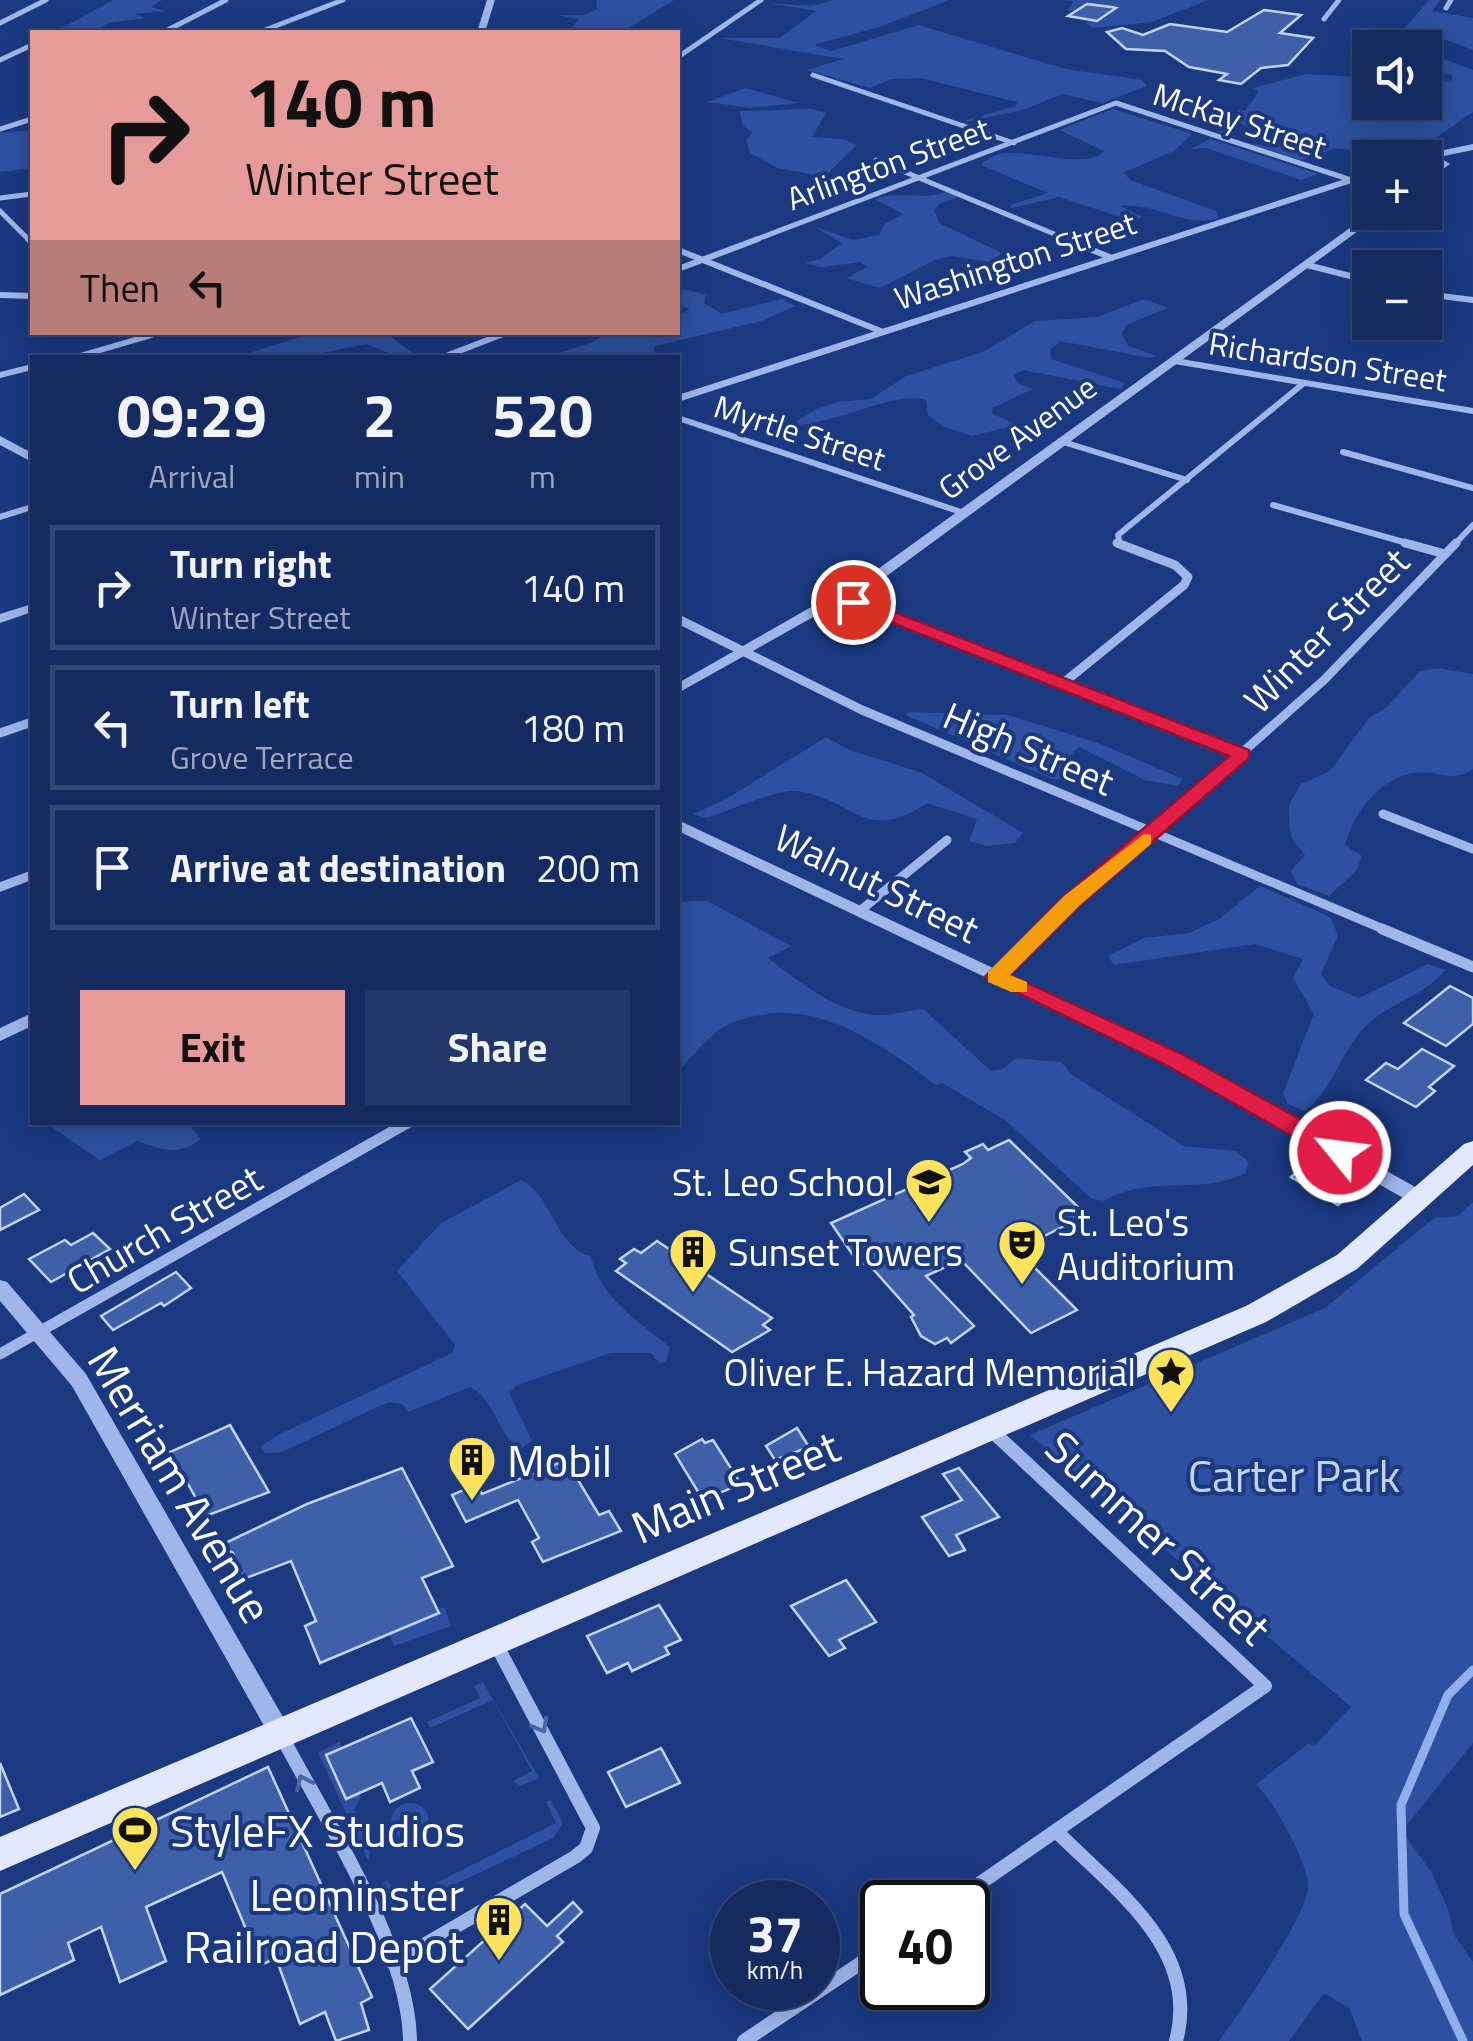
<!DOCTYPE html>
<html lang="en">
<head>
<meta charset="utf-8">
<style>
  :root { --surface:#142b61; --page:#21376a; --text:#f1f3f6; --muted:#9da7bd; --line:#334776; --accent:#e69b98 }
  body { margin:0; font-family:"Titillium Web",sans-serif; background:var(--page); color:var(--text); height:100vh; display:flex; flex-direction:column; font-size:38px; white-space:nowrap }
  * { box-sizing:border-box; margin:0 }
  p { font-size:32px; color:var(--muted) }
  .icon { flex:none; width:55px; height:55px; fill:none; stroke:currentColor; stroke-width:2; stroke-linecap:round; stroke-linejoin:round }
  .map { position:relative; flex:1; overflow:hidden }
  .panel { position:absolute; left:30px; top:355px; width:650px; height:770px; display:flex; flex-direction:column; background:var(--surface); border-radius:0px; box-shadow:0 5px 25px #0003,0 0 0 2px var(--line) }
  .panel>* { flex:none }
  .hud { position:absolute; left:30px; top:30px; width:650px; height:305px; border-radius:0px; box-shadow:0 5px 25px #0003,0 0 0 2px var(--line); background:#e69b98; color:#111; overflow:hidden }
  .buttons { position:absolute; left:1352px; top:30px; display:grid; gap:20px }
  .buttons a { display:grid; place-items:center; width:90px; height:90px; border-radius:0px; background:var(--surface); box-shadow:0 5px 25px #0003,0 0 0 2px var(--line); font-size:50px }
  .speed { position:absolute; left:710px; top:1880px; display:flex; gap:20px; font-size:50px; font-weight:700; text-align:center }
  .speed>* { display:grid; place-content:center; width:130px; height:130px; border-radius:50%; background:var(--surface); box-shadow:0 5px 25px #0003,0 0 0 2px var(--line); line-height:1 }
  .speed small { font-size:25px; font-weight:400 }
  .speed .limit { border:5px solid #111; border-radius:15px; background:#fff; color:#111 }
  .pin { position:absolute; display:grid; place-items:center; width:85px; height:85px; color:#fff; margin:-42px; border:5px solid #fff; border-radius:50%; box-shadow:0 2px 10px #0007 }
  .me { position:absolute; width:110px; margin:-55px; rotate:299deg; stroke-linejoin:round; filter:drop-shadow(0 0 8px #0008) }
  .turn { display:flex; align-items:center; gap:35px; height:210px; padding:0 50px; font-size:45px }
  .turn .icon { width:130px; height:130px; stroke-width:2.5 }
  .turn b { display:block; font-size:70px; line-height:85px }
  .then { display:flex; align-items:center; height:95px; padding:0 50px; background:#0003; gap:20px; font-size:38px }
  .eta { display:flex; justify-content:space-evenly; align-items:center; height:170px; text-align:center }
  .eta b { font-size:60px; font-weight:700; line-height:70px }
  .cta { display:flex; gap:20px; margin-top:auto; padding:20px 50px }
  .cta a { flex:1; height:115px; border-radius:0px; background:var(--accent); color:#111; font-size:40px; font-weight:700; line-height:115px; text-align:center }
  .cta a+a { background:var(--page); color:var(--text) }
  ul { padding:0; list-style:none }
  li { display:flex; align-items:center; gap:30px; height:125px; margin:0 20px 15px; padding:0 30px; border:5px solid var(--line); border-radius:0px }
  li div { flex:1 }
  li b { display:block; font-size:38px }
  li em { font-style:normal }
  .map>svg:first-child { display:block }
  .green { fill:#2d51a0 }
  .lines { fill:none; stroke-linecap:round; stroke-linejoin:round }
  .stream { stroke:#91afed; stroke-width:9 }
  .building { fill:#3e60a9; stroke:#c2d3f8; stroke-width:2.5 }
  .minor-far4 { stroke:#9eb6ea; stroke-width:5 }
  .minor-far3 { stroke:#9eb6ea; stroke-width:6 }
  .minor-far2 { stroke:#9eb6ea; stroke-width:9 }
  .minor-far1 { stroke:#9eb6ea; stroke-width:11 }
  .minor { stroke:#9eb6ea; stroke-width:14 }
  .tertiary { fill:#9eb6ea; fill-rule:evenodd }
  .primary { fill:#e2e9ff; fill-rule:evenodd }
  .oneway { stroke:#4865a6 }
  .route { fill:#e11d48; stroke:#92132f; stroke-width:2.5 }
  .slow { fill:#f59e0b }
  .labels { text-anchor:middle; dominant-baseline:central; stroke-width:8; stroke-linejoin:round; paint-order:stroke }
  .far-street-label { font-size:32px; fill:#fff; stroke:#1a3981 }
  .street-label { font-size:38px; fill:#fff; stroke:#1a3981 }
  .poi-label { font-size:38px; fill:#fff; stroke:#1a3981; text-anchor:end }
  .near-poi-label { font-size:45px; fill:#fff; stroke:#1a3981; text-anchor:start }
  .near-park-label { font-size:45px; fill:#c2d3f8; stroke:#1a3981 }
  .near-street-label { font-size:45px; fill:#fff; stroke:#1a3981 }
</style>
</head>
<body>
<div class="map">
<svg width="1473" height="2041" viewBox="0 0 1473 2041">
  <rect width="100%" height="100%" fill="#1a3981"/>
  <g class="green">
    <polygon points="113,0 162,0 151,7 166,11 134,14 145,18 108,23 95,32 37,32 64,27"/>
    <polygon points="597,0 674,0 622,32 568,32 579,19 557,15 584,15 597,9"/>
    <polygon points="834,0 949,0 882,26 814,45 831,51 919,25 1065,69 1142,80 1147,86 1102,103 1062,94 1026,109 968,122 963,121 1016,106 1017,102 922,78 891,79 870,88 807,70 843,59 720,38 780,38 816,11 769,3 811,6"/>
    <polygon points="1065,0 1208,0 1152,22 1093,28 1086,23 1115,8 1087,4 1083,7 1088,13 1067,10 1074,2"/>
    <polygon points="1429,0 1440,0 1432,11 1473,18 1473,50 1438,37 1409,39 1388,32 1404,29"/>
    <polygon points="1369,46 1377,47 1370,48 1370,102 1425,102 1425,86 1452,80 1452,75 1435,73 1425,83 1425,52 1473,70 1473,112 1427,144 1397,157 1336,148 1301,160 1244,142 1274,148 1288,144 1290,139 1241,124 1223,131 1238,138 1217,132 1234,121 1238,110 1245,111 1259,91 1253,88 1306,74 1356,77 1354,69 1359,69 1359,59"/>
    <polygon points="745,88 799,103 750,108 708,102"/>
    <polygon points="812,109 826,113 812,137 843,139 857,145 824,177 778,168 750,153 746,140 753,132 743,126 740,111"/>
    <path d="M1113 109 1192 134 1174 151 1123 173 1132 181 1216 211 1219 218C1184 229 1155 201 1120 206L1142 217 1133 221 1059 197 1012 208 1010 205 1048 193 981 165C1005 137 1060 169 1099 156L1104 151 1059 130Z"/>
    <polygon points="32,130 32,168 0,172 0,133"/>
    <polygon points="1210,139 1319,174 1301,180 1206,148 1191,149"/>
    <path d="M946 192 958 197 939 204 934 210 939 223 1002 253 990 262 953 256 937 259 880 288 846 278 867 267 861 262 822 267 804 263 819 260 842 243 813 226 853 240 879 235 885 224 903 214 875 199C899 190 921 201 946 192Z"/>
    <polygon points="678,288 706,295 704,303 722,314 782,299 795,306 762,321 655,346 653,351 667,357 544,357 588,344 608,333 678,332 678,316 690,309 678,305"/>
    <path d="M1144 299 1168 308 1126 325 1122 334 1128 346 1157 356 1150 358 1060 341 1050 350 1051 359 1125 383 1121 389 1023 370 1013 375 1018 383 1033 389 992 408 993 414 1018 425 972 436 944 427 928 415 926 400C891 390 836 426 791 425L816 409 837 402 871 399 906 376 983 352 1035 321 1098 317Z"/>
    <polygon points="313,333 386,333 418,357 399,357 366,344 302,357 236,357"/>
    <path d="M1437 668 1473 674V769C1450 784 1437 769 1413 773 1379 778 1353 815 1345 845L1362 856 1356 871 1329 896 1297 884 1291 871 1305 855 1291 837 1289 820V805L1301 784 1330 771 1369 718 1387 707 1420 671Z"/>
    <polygon points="908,712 1008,715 1098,743 1183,779 1178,786 1145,780 1079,747 1069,757 1068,780 1052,779 906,715"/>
    <path d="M826 737 847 749 922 773 1023 833 1015 843 987 846 969 841 977 819 927 803C864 845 856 799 797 791 777 789 728 811 707 818L693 814 728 798Z"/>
    <path d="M1260 886 1330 917 1338 935 1321 974 1330 986 1359 998 1428 964 1445 970C1428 993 1391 1003 1369 1023 1340 1049 1335 1088 1305 1111L1288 1104 1283 1093 1314 1014 1293 978 1303 959 1255 944 1114 965 1108 956 1144 938 1189 933 1219 919Z"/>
    <path d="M707 901 791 946 768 958C799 982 835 1011 875 1015 889 1016 907 1010 923 1009L991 1071 1003 1069 1016 1058 1061 1062 1071 1074 1184 1146 1235 1151 1249 1162 1245 1173C1202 1196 1147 1174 1104 1201L1092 1199 1005 1120 942 1083 936 1085C873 1039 810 991 729 1024 711 1032 692 1057 678 1071V902Z"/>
    <path d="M46 1123H188L201 1139C178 1157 163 1150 137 1141L100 1160Z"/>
    <path d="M521 1180C553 1195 555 1248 591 1256 600 1298 638 1321 670 1347L666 1362 659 1363 651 1353H611L517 1385 509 1393 532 1441 520 1449C497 1434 495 1399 470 1387L408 1412 402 1404 388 1402 280 1453H265L261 1446 280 1434 452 1353 455 1345 397 1271 440 1224Z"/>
    <path d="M1473 1202V1743L1402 1831 1432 1873 1448 1909 1454 1935 1473 1962V2041H1362L1349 2008 1324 1993 1289 2041H1219C1238 2014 1308 1915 1308 1887 1309 1863 1273 1801 1256 1784L1308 1744 1314 1746 1351 1707 1030 1435 1325 1308 1434 1218 1458 1216Z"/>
    <polygon points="444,1607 451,1626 394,1646 388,1633"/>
    <polygon points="483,1682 539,1778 520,1786 513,1781 532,1771 493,1700 430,1728 427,1722 480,1698 474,1686"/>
    <polygon points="340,1741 342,1748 326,1755 346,1799 359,1793 361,1797 354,1809 370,1845 369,1862 318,1753"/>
    <polygon points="551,1800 563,1823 553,1838 394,1913 382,1885 387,1879 400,1901 556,1823 546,1802"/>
    <circle cx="410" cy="1822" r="19"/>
  </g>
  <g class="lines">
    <polyline class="stream" points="1463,2041 1404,1914 1401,1805 1448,1695 1473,1670"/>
  </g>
  <g class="building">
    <polygon points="1087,4 1111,7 1116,8 1097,21 1068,16"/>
    <polygon points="1264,10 1301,15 1280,33 1313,38 1288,65 1261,68 1241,84 1219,80 1227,74 1189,67 1165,51 1126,49 1107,32 1122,28 1143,35 1170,24 1227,32"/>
    <polygon points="1450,986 1473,998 1473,1024 1446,1046 1404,1023"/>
    <polygon points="1422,1049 1454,1066 1429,1087 1435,1091 1416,1107 1366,1080 1386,1063 1398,1069"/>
    <polygon points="1009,1140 1080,1209 1072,1213 1078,1219 1017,1250 1077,1310 1031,1333 961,1260 926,1276 974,1326 951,1343 947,1338 935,1344 921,1336 911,1317 914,1315 873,1269 855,1258 831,1223 963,1164 971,1158 965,1152 983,1144 988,1150"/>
    <polygon points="1313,1159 1343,1177 1359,1189 1338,1205 1291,1177"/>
    <polygon points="24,1194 39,1210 0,1230 0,1208"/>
    <polygon points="93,1233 110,1249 51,1282 29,1259 65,1240 71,1245"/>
    <polygon points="657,1241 772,1318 763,1325 770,1330 732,1352 616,1271 626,1263 620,1259 634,1249 641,1253"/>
    <polygon points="176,1272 191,1288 164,1306 161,1303 113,1330 101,1316"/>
    <polygon points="230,1425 269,1492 206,1516 170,1452"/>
    <polygon points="797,1428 809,1447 775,1460 766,1446"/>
    <polygon points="702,1439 705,1443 713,1440 741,1484 703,1500 675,1454"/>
    <polygon points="566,1460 599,1515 609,1511 621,1531 543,1562 532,1542 539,1538 518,1500 466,1522 452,1495 477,1484 482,1494"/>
    <polygon points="402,1468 453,1566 422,1578 439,1613 320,1663 305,1626 316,1621 291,1561 246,1578 239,1572 233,1553 219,1546 307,1504"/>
    <polygon points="959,1468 999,1517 956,1535 965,1550 949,1556 922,1517 962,1500 943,1474"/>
    <polygon points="846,1580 876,1622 839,1640 845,1648 829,1656 791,1606"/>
    <polygon points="659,1605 681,1640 665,1647 669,1654 632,1671 628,1663 607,1673 587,1636"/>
    <polygon points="411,1718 433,1762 412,1771 420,1788 390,1802 382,1783 346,1799 326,1755"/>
    <polygon points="661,1748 680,1783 626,1807 608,1772"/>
    <polygon points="0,1763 19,1809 0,1817"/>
    <polygon points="268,1767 372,1997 361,2003 369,2030 336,2041 325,2012 300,2024 276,1958 261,1965 222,1872 146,1907 166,1961 120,1982 101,1927 68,1943 74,1960 0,1995 0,1894"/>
    <polygon points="573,1902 582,1912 557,1936 563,1942 468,2029 430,1989 525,1904 547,1926"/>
  </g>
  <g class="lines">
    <g class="minor-far4">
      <polyline points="1446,8 1451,0"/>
      <polyline points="1324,19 1339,0"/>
      <polyline points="0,23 46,0"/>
      <polyline points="164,32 226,0"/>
      <polyline points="260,32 343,0"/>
      <polyline points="678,57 761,0"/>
      <polyline points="0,60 32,45"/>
      <polyline points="813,75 1014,143"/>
      <polyline points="0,129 32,119"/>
      <polyline points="876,160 1071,241"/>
      <polyline points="0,198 32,194"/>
      <polyline points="0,211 30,241"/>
      <polyline points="752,241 1116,103 1351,180"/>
    </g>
    <g class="minor-far3">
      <polyline points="28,239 32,243"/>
      <polyline points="1065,239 1112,258"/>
      <polyline points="678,250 883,332"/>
      <polyline points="1307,265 1370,281"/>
      <polyline points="678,269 758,239"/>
      <polyline points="1425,294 1473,300"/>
      <polyline points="0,295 32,296"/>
      <polyline points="441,358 508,332"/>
      <polyline points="1175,361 1473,411"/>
      <polyline points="678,418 964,513"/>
      <polyline points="1060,441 1187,480"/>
      <polyline points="1343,452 1473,488"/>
      <polyline points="1273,505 1414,545"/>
      <polyline points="0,517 32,507"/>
      <polyline points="1120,545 1118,535 1304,383"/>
      <polyline points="1454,545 1473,525"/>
    </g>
    <g class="minor-far2">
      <polyline points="1405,543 1445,554"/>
      <polyline points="843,598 1243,754"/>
      <polyline points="678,619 862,710 1388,931"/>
      <polyline points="1062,684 1184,585 1188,577 1175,565 1117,543"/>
      <polyline points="0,733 32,722"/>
      <polyline points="1383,814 1473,849"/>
      <polyline points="0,887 32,875"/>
      <polyline points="861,910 947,840"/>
      <polyline points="1041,931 1324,680 1456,543"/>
    </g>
    <g class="minor-far1">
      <polyline points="1382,929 1473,967"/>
      <polyline points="996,977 1044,929"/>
      <polyline points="0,1354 409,1122"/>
    </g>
    <g class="minor">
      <path d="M282 1737C326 1820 409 1948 410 2041"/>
      <path d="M1056 1831C1114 1889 1201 1949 1176 2041"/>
      <polyline points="953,1902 1265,1686 992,1431"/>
      <polyline points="393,1963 575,1857 586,1848 593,1828 495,1642"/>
      <polyline points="744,2041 882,1949"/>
    </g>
    <g class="tertiary">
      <polygon points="487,0 495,0 485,32 477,32"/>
      <polygon points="1473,144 1473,150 1439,157 1450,164 1425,182 1425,174 1439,164 1415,156"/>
      <polygon points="1370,171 1370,177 678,402 678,395"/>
      <polygon points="1372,212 1384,212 888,575 678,693 678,683 878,569"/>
      <polygon points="152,332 172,332 83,358 63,358"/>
      <polygon points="32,364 32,370 0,378 0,372"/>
      <polygon points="0,436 32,453 32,462 0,445"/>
      <polygon points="32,604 32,612 0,623 0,614"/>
      <polygon points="678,820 1180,1056 1426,1193 1429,1198 1426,1203 1412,1203 1168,1064 678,831"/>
      <polygon points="32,1013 32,1026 0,1041 0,1028"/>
      <polygon points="0,1280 7,1282 86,1374 287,1724 291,1731 287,1738 279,1742 271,1738 72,1386 0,1301"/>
    </g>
    <polygon class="primary" points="1473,1141 1473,1165 1357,1269 1266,1322 0,1871 0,1837 1246,1306 1337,1255 1464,1144"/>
  </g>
  <defs><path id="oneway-chevron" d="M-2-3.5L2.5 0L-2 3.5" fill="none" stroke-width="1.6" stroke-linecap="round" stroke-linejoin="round" transform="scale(2.5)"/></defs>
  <g class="oneway">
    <use href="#oneway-chevron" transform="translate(541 1726) rotate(61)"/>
    <use href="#oneway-chevron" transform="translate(303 1782) rotate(-115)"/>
  </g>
  <polygon class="route" points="853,596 1249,750 1249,758 1080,905 1010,975 1182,1054 1349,1146 1352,1152 1349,1158 1331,1158 1166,1065 985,977 1064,896 1229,756 847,605 847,598"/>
  <polygon class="slow" points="1144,834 1151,835 1151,844 1080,905 1010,975 1027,982 1027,992 1011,992 988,982 988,972 1064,896"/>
  <defs>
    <g id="school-pin" transform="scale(2.5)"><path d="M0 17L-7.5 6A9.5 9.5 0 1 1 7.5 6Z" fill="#fce35a" stroke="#1a3981"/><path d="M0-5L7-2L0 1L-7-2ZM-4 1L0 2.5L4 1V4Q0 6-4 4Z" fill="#111"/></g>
    <g id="theatre-pin" transform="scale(2.5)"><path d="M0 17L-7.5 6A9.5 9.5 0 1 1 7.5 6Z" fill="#fce35a" stroke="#1a3981"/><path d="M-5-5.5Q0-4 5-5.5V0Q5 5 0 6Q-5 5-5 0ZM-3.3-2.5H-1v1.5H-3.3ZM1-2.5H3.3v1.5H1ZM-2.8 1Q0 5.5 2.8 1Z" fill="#111"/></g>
    <g id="building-pin" transform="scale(2.5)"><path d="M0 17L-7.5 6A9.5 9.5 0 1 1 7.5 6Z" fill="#fce35a" stroke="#1a3981"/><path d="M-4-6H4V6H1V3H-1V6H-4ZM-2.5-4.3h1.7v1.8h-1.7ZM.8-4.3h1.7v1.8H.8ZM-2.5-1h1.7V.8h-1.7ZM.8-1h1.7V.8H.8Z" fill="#111"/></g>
    <g id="sight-pin" transform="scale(2.5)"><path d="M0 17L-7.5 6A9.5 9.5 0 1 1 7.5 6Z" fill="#fce35a" stroke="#1a3981"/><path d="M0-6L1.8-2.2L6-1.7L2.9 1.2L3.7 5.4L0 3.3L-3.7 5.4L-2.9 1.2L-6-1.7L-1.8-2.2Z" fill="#111"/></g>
    <g id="stadium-pin" transform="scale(2.5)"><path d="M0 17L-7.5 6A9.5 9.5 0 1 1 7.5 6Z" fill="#fce35a" stroke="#1a3981"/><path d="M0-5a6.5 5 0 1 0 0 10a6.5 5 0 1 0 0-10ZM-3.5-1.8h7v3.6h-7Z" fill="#111"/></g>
  </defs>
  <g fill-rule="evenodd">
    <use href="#school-pin" x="929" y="1182"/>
    <use href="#theatre-pin" x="1022" y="1244"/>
    <use href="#building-pin" x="693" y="1252"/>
    <use href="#sight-pin" x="1171" y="1372"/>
    <use href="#building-pin" x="472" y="1460"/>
    <use href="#stadium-pin" x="135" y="1830"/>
    <use href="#building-pin" x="499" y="1920"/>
  </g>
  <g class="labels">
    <g class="far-street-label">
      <text transform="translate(1240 120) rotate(18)">McKay Street</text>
      <text transform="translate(888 163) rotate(-20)">Arlington Street</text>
      <text transform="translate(1015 260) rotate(-18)">Washington Street</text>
      <text transform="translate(1328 361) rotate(9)">Richardson Street</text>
      <text transform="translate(800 432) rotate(18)">Myrtle Street</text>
      <text transform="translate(1017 437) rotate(-36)">Grove Avenue</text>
    </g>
    <g class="street-label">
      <text transform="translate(1326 630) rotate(-45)">Winter Street</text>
      <text transform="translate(1029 748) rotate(23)">High Street</text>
      <text transform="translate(877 883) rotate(26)">Walnut Street</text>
      <text transform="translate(164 1229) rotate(-30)">Church Street</text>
    </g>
    <g class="poi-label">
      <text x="894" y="1182">St. Leo School</text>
      <text x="1057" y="1222" text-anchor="start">St. Leo's<tspan x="1057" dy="44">Auditorium</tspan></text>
      <text x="728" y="1252" text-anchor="start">Sunset Towers</text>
      <text x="1136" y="1372">Oliver E. Hazard Memorial</text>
    </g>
    <g class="near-poi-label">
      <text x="507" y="1460">Mobil</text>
      <text x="170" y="1830">StyleFX Studios</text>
      <text x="464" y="1894" text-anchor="end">Leominster<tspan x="464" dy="52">Railroad Depot</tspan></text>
    </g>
    <g class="near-park-label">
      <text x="1294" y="1475">Carter Park</text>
    </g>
    <g class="near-street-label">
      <text transform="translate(181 1484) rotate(59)">Merriam Avenue</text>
      <text transform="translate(735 1486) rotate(-23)">Main Street</text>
      <text transform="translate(1159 1537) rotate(43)">Summer Street</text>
    </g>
  </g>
</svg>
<div class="buttons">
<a><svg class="icon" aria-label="sound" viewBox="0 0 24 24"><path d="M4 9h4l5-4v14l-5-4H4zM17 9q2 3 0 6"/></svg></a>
<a>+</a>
<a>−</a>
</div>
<div class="speed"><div>37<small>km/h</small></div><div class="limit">40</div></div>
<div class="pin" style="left:853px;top:602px;background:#d93025"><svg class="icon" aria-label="arrive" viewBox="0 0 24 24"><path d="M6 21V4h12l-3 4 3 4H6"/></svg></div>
<svg class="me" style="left:1340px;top:1152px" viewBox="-20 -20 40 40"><circle r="17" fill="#e11d48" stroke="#fff" stroke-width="3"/><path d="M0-11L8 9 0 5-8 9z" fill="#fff"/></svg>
<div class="hud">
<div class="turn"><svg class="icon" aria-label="right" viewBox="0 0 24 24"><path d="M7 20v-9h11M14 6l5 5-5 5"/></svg><div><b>140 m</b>Winter Street</div></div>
<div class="then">Then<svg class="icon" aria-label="left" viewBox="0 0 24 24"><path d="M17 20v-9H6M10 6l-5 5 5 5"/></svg></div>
</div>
<section class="panel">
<div class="eta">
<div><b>09:29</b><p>Arrival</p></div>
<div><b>2</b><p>min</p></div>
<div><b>520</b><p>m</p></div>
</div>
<ul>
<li><svg class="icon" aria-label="right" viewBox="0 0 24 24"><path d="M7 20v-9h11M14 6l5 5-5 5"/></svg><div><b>Turn right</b><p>Winter Street</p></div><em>140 m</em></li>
<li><svg class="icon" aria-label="left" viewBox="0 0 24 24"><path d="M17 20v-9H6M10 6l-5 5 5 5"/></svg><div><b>Turn left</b><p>Grove Terrace</p></div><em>180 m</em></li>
<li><svg class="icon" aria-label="arrive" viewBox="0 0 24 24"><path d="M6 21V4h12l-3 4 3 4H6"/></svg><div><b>Arrive at destination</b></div><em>200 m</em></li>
</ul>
<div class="cta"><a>Exit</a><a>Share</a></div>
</section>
</div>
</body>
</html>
